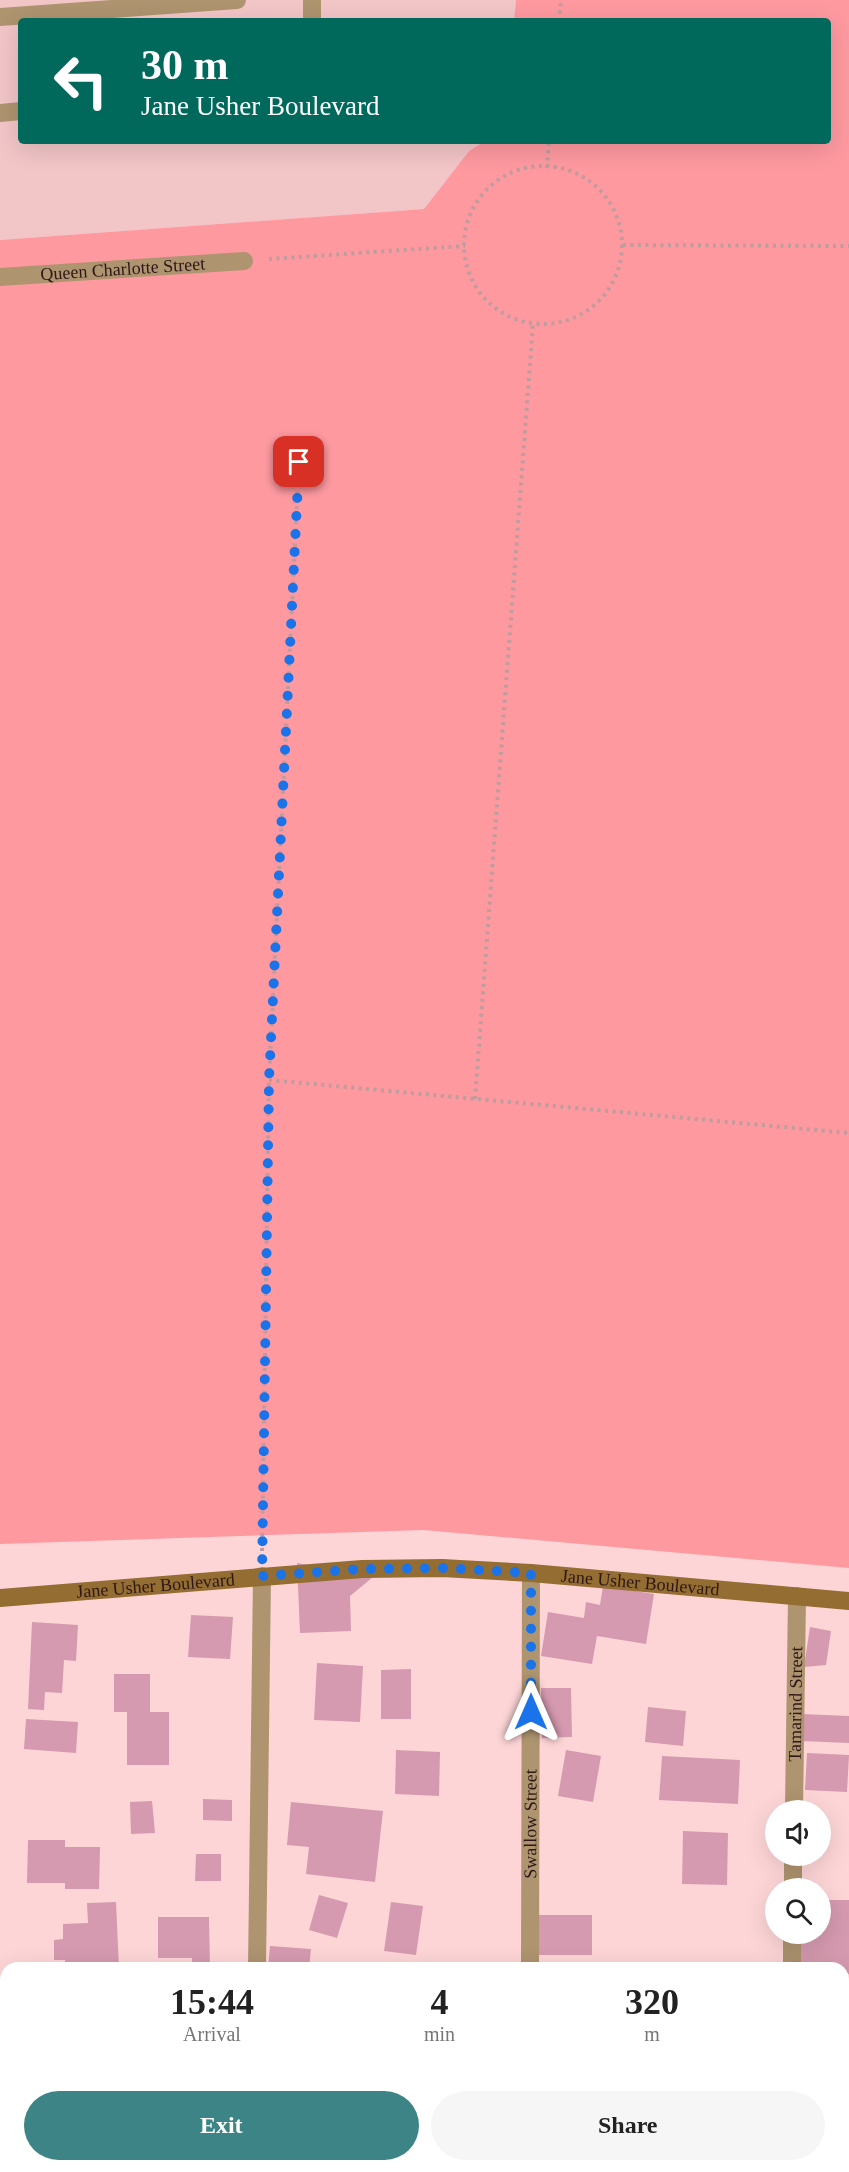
<!DOCTYPE html>
<html lang="en">
<head>
<meta charset="utf-8">
<style>
  :root { --surface:#fff; --page:#f6f6f6; --text:#222; --muted:#767676; --accent:#3c8485 }
  body { margin:0; font-family:"Times New Roman",serif; background:var(--page); color:var(--text); height:100vh; display:flex; flex-direction:column; font-size:22px; white-space:nowrap }
  * { box-sizing:border-box; margin:0 }
  p { font-size:20px; color:var(--muted) }
  .icon { flex:none; width:33px; height:33px; fill:none; stroke:currentColor; stroke-width:2; stroke-linecap:round; stroke-linejoin:round }
  .map { position:relative; flex:1; overflow:hidden }
  .sheet { position:absolute; left:0px; top:1962px; width:849px; height:210px; display:flex; flex-direction:column; background:var(--surface); border-radius:18px 18px 0 0; box-shadow:0 6px 24px #0002 }
  .sheet>* { flex:none }
  .top-card { position:absolute; left:18px; top:18px; width:813px; height:126px; border-radius:6px; box-shadow:0 6px 24px #0002; background:#00695c; color:#fff; overflow:hidden }
  .fabs { position:absolute; left:765px; top:1800px; display:grid; gap:12px }
  .fabs a { display:grid; place-items:center; width:66px; height:66px; border-radius:50%; background:var(--surface); box-shadow:0 6px 24px #0002; font-size:30px }
  .pin { position:absolute; display:grid; place-items:center; width:51px; height:51px; color:#fff; margin:-26px; border-radius:12px; box-shadow:0 3px 9px #0006 }
  .me { position:absolute; width:66px; margin:-33px; rotate:0deg; stroke-linejoin:round; filter:drop-shadow(0 0 4px #0008) }
  .turn { display:flex; align-items:center; gap:21px; height:126px; padding:0 24px; font-size:27px }
  .turn .icon { width:78px; height:78px; stroke-width:2.5 }
  .turn b { display:block; font-size:42px; line-height:51px }
  .eta { display:flex; justify-content:space-evenly; align-items:center; height:102px; text-align:center }
  .eta b { font-size:36px; font-weight:700; line-height:42px }
  .cta { display:flex; gap:12px; margin-top:auto; padding:12px 24px }
  .cta a { flex:1; height:69px; border-radius:36px; background:var(--accent); color:#fff; font-size:24px; font-weight:700; line-height:69px; text-align:center }
  .cta a+a { background:var(--page); color:var(--text) }
  .map>svg:first-child { display:block }
  .built { fill:#f2c5c7 }
  .green { fill:#fe99a0 }
  .building { fill:#d59aaf }
  .lines { fill:none; stroke-linecap:round; stroke-linejoin:round }
  .path { stroke:#bf9c9d; stroke-width:4; stroke-dasharray:3 4.5; stroke-linecap:butt }
  .lane { stroke:#ae946f; stroke-width:18 }
  .street { stroke:#ae946f; stroke-width:18 }
  .secondary { stroke:#946d32; stroke-width:18 }
  .route { stroke:#1a73e8; stroke-width:10; stroke-dasharray:0 18 }
  .labels { text-anchor:middle; dominant-baseline:central; stroke-width:5; stroke-linejoin:round; paint-order:stroke }
  .street-label { font-size:18px; fill:#2e1718; stroke:#fdd5d6 }
</style>
</head>
<body>
<div class="map">
<svg width="849" height="2172" viewBox="0 0 849 2172">
  <rect width="100%" height="100%" fill="#fdd5d6"/>
  <polygon class="built" points="0,0 516,0 514,21 21,21 21,141 485,141 469,151 424,209 0,240"/>
  <polygon class="green" points="516,0 849,0 849,1568 423,1530 0,1544 0,240 424,209 469,151 485,141 828,141 828,21 514,21"/>
  <g class="building">
    <polygon points="297,1563 373,1577 350,1596 351,1631 300,1633"/>
    <polygon points="603,1586 654,1594 646,1644 597,1636 592,1664 541,1656 548,1612 584,1618 586,1602 600,1605"/>
    <polygon points="191,1615 233,1617 230,1659 188,1657"/>
    <polygon points="32,1622 78,1625 76,1661 64,1660 62,1693 45,1692 44,1710 28,1709"/>
    <polygon points="810,1627 831,1631 826,1665 804,1667"/>
    <polygon points="317,1663 363,1666 360,1722 314,1720"/>
    <polygon points="411,1669 411,1719 381,1719 381,1670"/>
    <polygon points="114,1674 150,1674 150,1712 169,1712 169,1765 127,1765 127,1712 114,1712"/>
    <polygon points="541,1688 571,1688 572,1737 542,1738"/>
    <polygon points="648,1707 686,1711 683,1746 645,1742"/>
    <polygon points="802,1714 849,1716 849,1743 801,1741"/>
    <polygon points="26,1719 78,1722 76,1753 24,1749"/>
    <polygon points="396,1750 440,1752 439,1796 395,1794"/>
    <polygon points="566,1750 601,1756 593,1802 558,1796"/>
    <polygon points="807,1753 849,1755 847,1792 805,1790"/>
    <polygon points="662,1756 740,1760 738,1804 659,1800"/>
    <polygon points="203,1799 232,1800 232,1821 203,1820"/>
    <polygon points="152,1801 155,1833 131,1834 130,1802"/>
    <polygon points="291,1802 383,1811 375,1882 306,1874 309,1847 287,1845"/>
    <polygon points="683,1831 728,1833 727,1885 682,1884"/>
    <polygon points="28,1840 65,1840 65,1847 100,1847 99,1889 65,1889 65,1883 27,1883"/>
    <polygon points="196,1854 221,1854 221,1881 195,1881"/>
    <polygon points="319,1895 348,1903 337,1938 309,1930"/>
    <polygon points="820,1900 849,1900 849,1974 843,1974 843,1968 799,1968 798,1934 820,1934"/>
    <polygon points="116,1902 119,1968 65,1968 65,1960 54,1960 54,1940 63,1939 63,1924 88,1923 87,1903"/>
    <polygon points="391,1902 423,1906 416,1955 384,1951"/>
    <rect x="532" y="1915" width="60" height="40"/>
    <polygon points="158,1917 209,1917 210,1966 192,1966 192,1958 158,1958"/>
    <polygon points="270,1946 311,1949 309,1968 268,1968"/>
    <polygon points="843,1993 849,1994 849,2037 843,2037"/>
    <polygon points="49,2166 80,2166 79,2172 48,2172"/>
    <rect x="90" y="2166" width="20" height="6"/>
  </g>
  <g class="lines">
    <g class="path">
      <polyline points="559,21 561,0"/>
      <circle cx="543" cy="245" r="79"/>
      <polyline points="547,168 549,141"/>
      <polyline points="623,245 849,246"/>
      <polyline points="269,259 465,246"/>
      <polyline points="269,1080 849,1133"/>
      <polyline points="475,1099 533,324"/>
      <polyline points="262,1551 269,1080 299,462"/>
    </g>
    <g class="lane">
      <polyline points="312,0 312,21"/>
      <polyline points="0,17 237,0"/>
      <polyline points="0,113 21,111"/>
    </g>
    <g class="street">
      <path id="s1" d="M0 277 244 261"/>
      <path id="s2" d="M794 1810 797 1596"/>
      <polyline points="793,1888 793,1856"/>
      <polyline points="257,1968 262,1576"/>
      <path id="s3" d="M530 1968 531 1573"/>
      <polyline points="792,1968 792,1934"/>
      <polyline points="0,2127 6,2127"/>
      <polyline points="843,2159 849,2160"/>
      <polyline points="132,2172 132,2166"/>
      <polyline points="630,2172 631,2166"/>
    </g>
    <path class="secondary" id="s4" d="M0 1598 362 1569 442 1568 531 1573 849 1601"/>
  </g>
  <g class="lines">
    <polyline class="route" points="299,462 269,1080 262,1576 362,1569 442,1568 531,1573 531,1712"/>
  </g>
  <g class="labels">
    <g class="street-label">
      <text stroke="none"><textPath href="#s1" startOffset="123">Queen Charlotte Street</textPath></text>
      <text stroke="none"><textPath href="#s4" startOffset="642">Jane Usher Boulevard</textPath></text>
      <text stroke="none"><textPath href="#s4" startOffset="156">Jane Usher Boulevard</textPath></text>
      <text stroke="none"><textPath href="#s2" startOffset="106">Tamarind Street</textPath></text>
      <text stroke="none"><textPath href="#s3" startOffset="144">Swallow Street</textPath></text>
    </g>
  </g>
</svg>
<div class="fabs">
<a><svg class="icon" aria-label="sound" viewBox="0 0 24 24"><path d="M4 9h4l5-4v14l-5-4H4zM17 9q2 3 0 6"/></svg></a>
<a><svg class="icon" aria-label="search" viewBox="0 0 24 24"><circle cx="10" cy="10" r="6"/><path d="M15 15l6 6"/></svg></a>
</div>
<div class="pin" style="left:299px;top:462px;background:#d93025"><svg class="icon" aria-label="arrive" viewBox="0 0 24 24"><path d="M6 21V4h12l-3 4 3 4H6"/></svg></div>
<svg class="me" style="left:531px;top:1712px" viewBox="-20 -20 40 40"><path d="M0-17L14 15 0 8-14 15z" fill="#1a73e8" stroke="#fff" stroke-width="4"/></svg>
<div class="top-card">
<div class="turn"><svg class="icon" aria-label="left" viewBox="0 0 24 24"><path d="M17 20v-9H6M10 6l-5 5 5 5"/></svg><div><b>30 m</b>Jane Usher Boulevard</div></div>
</div>
<section class="sheet">
<div class="eta">
<div><b>15:44</b><p>Arrival</p></div>
<div><b>4</b><p>min</p></div>
<div><b>320</b><p>m</p></div>
</div>
<div class="cta"><a>Exit</a><a>Share</a></div>
</section>
</div>
</body>
</html>
